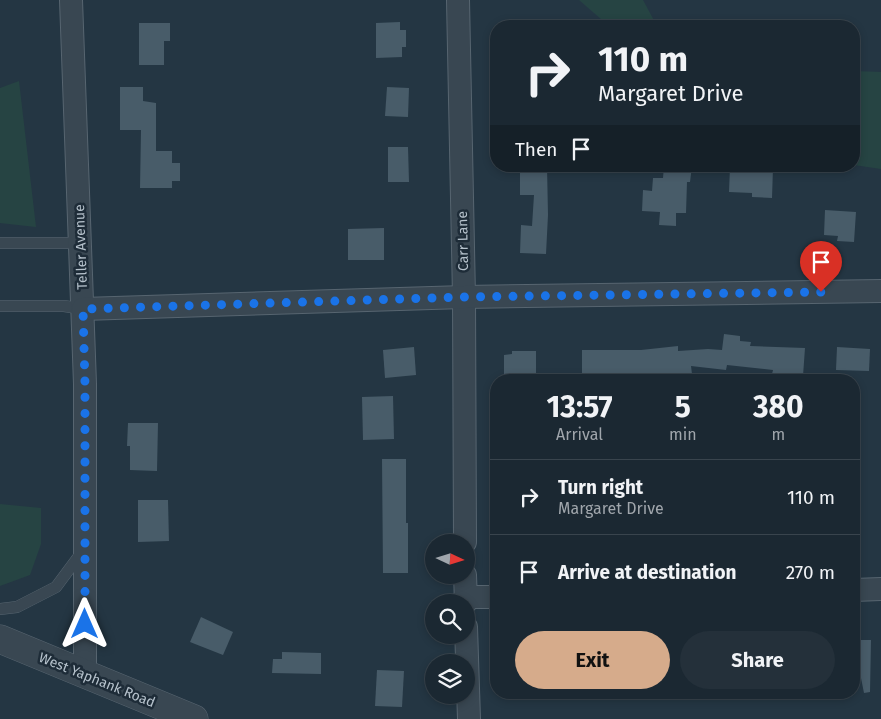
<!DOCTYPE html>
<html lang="en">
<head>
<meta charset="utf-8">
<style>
  :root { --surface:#1b2832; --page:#24303a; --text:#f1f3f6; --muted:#a0a6ac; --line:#39444d; --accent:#d6ab8b }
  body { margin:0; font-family:"Fira Sans",sans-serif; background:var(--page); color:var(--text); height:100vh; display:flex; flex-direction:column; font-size:19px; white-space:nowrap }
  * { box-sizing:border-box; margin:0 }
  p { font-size:16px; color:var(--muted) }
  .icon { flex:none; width:28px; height:28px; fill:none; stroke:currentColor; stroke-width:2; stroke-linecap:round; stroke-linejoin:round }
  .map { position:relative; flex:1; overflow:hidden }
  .side { position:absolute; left:490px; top:374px; width:370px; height:325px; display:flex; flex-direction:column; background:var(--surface); border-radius:20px; box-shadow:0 2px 8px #0003,0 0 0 1px var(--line) }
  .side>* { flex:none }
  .guide { position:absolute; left:490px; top:20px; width:370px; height:152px; border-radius:20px; box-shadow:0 2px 8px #0003,0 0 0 1px var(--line); background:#1b2832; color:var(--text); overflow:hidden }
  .needle { width:32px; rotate:94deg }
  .controls { position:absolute; left:425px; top:534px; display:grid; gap:10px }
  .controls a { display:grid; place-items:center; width:50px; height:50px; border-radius:50%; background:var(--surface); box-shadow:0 2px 8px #0003,0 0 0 1px var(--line); font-size:25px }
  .pin { position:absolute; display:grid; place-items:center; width:42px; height:42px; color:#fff; margin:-51px -21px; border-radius:50% 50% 50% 0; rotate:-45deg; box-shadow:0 0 5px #0007 }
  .pin .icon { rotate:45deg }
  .me { position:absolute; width:55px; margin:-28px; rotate:0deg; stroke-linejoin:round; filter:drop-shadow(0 0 4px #0008) }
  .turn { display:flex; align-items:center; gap:18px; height:105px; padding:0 25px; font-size:22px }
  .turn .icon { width:65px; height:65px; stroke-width:2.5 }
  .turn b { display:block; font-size:35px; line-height:42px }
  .then { display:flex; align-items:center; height:48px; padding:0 25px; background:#0003; gap:10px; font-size:19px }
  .eta { display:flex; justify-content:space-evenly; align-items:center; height:85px; text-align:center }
  .eta b { font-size:30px; font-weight:700; line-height:35px }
  .action { display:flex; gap:10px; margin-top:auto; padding:10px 25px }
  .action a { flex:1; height:58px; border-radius:30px; background:var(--accent); color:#111; font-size:20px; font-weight:700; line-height:58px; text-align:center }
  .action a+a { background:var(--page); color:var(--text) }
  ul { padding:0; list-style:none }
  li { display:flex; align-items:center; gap:15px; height:75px; padding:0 25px; border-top:1px solid var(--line) }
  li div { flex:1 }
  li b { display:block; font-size:19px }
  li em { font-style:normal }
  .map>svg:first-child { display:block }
  .green { fill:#264443 }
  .building { fill:#485c69 }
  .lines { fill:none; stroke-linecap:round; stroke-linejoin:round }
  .service-casing { stroke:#576570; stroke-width:12 }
  .minor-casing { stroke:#576570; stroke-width:24 }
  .tertiary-casing { stroke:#576570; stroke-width:29 }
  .service { stroke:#394752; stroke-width:11 }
  .minor { stroke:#394752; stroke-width:22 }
  .tertiary { stroke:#394752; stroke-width:28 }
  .route { stroke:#1a73e8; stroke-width:9; stroke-dasharray:0 16.2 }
  .labels { text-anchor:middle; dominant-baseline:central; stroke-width:5; stroke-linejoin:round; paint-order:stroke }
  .street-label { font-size:14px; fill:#b6c2cc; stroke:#1e2c38 }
</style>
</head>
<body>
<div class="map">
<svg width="881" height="719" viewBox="0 0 881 719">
  <rect width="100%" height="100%" fill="#243643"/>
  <g class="green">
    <polygon points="579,0 643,0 657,26 609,26"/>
    <polygon points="854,71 881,72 881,169 854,165"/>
    <polygon points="19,81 36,227 0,223 0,88"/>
    <polygon points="0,504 41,508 41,544 30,575 0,586"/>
  </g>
  <g class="building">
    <polygon points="400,22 400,30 406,30 406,47 402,47 402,57 376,58 376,23"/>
    <polygon points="139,23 170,23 170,41 164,41 164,65 139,65"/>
    <polygon points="120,87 143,87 143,101 156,103 156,151 172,151 172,163 180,163 180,181 172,181 172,188 140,188 141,130 120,130"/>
    <polygon points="387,87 409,88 408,117 385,116"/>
    <polygon points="388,147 408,147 409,182 388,182"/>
    <polygon points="520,166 547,166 548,215 546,254 520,253 521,225 532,226 534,195 520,195"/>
    <polygon points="664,166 692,166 690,182 687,182 686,213 676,213 676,226 659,225 660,212 642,211 643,190 652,191 653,178 663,178"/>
    <polygon points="730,167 773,168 772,198 752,197 752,193 729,192"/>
    <polygon points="825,210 856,212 854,242 837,241 838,236 824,235"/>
    <polygon points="384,228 384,260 348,260 348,229"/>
    <polygon points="724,334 740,336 740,341 751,342 750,346 805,348 803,376 772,374 773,370 727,365 726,370 691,366 692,374 620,380 582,380 582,350 641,350 678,346 678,351 708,349 722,350"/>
    <polygon points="414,347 416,375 385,378 383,350"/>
    <polygon points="837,347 870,349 869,371 836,370"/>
    <polygon points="512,351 536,351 536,380 504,380 504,355 512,354"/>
    <polygon points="393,396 394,439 363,440 362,397"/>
    <polygon points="128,423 158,423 157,471 130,470 130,446 127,446"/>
    <polygon points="382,459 406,459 406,523 408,523 408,573 383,573"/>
    <polygon points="138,500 168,500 169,541 138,542"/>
    <polygon points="201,617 233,632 223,655 190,642"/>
    <polygon points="854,640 871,640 870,692 864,693 858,663 854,663"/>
    <polygon points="282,652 321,653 321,674 272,673 273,659 282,659"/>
    <polygon points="377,670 404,671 402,707 375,706"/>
  </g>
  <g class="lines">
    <g class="service-casing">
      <g id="service">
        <polyline points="0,243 80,243"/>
        <polyline points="0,306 64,306 83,309"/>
        <polyline points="0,609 17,607 56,587 82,552"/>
      </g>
    </g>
    <g class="minor-casing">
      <g id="minor">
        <polyline points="71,0 85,384 85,674"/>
        <polyline points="458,0 464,297 465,542"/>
        <polyline points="83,309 464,297 881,291"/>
        <polyline points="465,575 466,602"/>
        <polyline points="854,590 881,589"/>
        <polyline points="465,597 496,597"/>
        <polyline points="466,627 469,719"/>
      </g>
    </g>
    <g class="tertiary-casing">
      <polyline id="tertiary" points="0,639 194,719"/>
    </g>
    <use href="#service" class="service"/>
    <use href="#minor" class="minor"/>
    <use href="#tertiary" class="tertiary"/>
  </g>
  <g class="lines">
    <polyline class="route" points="85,624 85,384 83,309 464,297 821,292"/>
  </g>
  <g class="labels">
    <g class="street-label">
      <text transform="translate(463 241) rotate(-91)">Carr Lane</text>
      <text transform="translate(81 247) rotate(-92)">Teller Avenue</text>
      <text transform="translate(97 680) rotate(22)">West Yaphank Road</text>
    </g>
  </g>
</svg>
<div class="controls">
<a><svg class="needle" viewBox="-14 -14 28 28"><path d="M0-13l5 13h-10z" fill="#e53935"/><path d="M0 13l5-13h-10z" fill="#a0a6ac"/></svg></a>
<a><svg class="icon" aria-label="search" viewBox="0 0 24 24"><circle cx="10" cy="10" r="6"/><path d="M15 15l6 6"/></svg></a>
<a><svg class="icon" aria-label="layers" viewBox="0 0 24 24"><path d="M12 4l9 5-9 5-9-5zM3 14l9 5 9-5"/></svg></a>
</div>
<div class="pin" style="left:821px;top:292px;background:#d93025"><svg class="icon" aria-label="arrive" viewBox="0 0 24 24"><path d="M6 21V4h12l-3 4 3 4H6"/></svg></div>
<svg class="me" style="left:85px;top:624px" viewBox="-20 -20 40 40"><path d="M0-17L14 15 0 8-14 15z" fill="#1a73e8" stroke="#fff" stroke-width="4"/></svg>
<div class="guide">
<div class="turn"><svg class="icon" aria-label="right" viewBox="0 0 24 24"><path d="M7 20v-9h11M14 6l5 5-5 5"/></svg><div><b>110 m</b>Margaret Drive</div></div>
<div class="then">Then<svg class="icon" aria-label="arrive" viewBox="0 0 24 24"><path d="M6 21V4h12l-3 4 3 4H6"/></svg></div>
</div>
<section class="side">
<div class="eta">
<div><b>13:57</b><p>Arrival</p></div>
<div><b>5</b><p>min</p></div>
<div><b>380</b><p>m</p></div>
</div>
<ul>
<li><svg class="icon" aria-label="right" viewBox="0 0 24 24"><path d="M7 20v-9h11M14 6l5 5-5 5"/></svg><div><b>Turn right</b><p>Margaret Drive</p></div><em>110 m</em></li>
<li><svg class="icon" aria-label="arrive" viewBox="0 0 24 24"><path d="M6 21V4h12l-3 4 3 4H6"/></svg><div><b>Arrive at destination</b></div><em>270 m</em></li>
</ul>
<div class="action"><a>Exit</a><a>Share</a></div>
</section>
</div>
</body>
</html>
